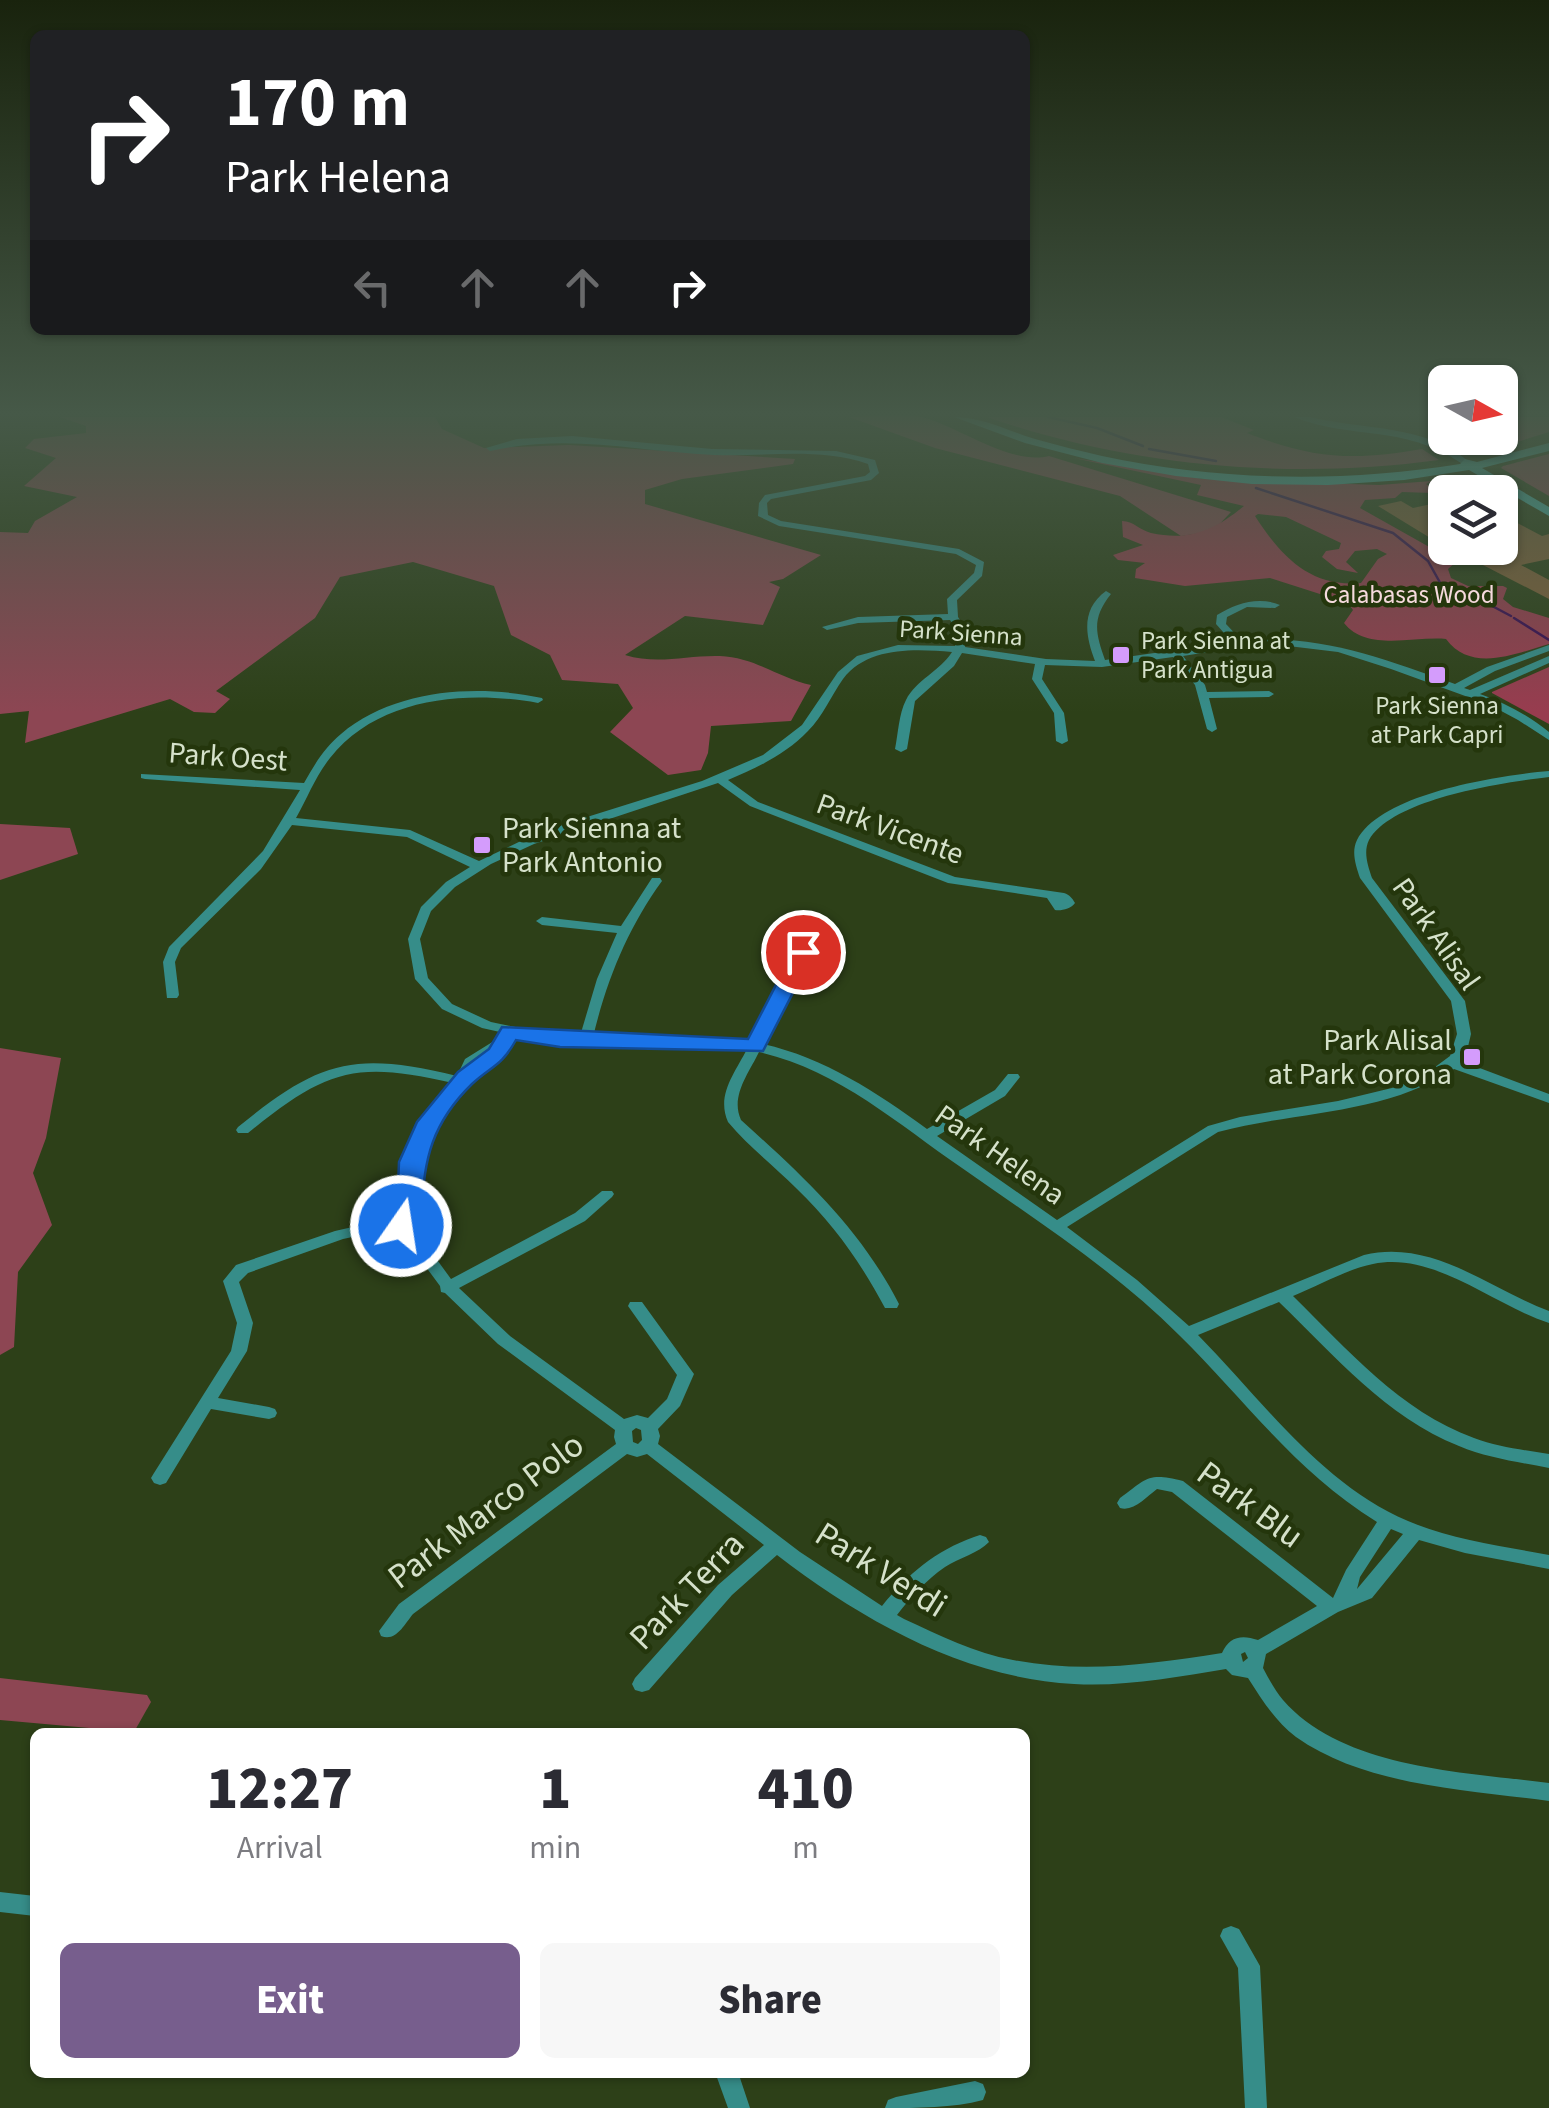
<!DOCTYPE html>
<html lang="en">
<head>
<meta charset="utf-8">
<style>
  :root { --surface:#fff; --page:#f7f7f7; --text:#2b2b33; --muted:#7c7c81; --accent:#775e8d }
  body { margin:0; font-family:"Source Sans 3",sans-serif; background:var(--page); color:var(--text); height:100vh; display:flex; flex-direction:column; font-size:38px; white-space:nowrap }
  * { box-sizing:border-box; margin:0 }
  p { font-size:32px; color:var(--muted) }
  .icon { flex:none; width:55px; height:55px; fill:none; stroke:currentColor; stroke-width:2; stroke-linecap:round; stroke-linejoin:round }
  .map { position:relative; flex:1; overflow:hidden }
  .drawer { position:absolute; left:30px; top:1728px; width:1000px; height:350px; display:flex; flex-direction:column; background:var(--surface); border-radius:15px; box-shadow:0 2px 8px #0004 }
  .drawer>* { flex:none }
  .banner { position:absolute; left:30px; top:30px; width:1000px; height:305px; border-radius:15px; box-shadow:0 2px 8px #0004; background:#202124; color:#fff; overflow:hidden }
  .needle { width:65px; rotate:98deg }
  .controls { position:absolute; left:1428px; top:365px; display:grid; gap:20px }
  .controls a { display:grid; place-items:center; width:90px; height:90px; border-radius:15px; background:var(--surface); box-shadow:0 2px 8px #0004; font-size:50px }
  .pin { position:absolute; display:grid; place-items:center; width:85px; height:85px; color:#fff; margin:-42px; border:5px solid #fff; border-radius:50%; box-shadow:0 2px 10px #0007 }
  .me { position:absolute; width:110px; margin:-55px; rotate:13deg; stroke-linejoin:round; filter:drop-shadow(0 0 8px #0008) }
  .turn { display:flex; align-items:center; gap:35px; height:210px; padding:0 30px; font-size:45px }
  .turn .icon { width:130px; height:130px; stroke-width:2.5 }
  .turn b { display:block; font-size:70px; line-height:85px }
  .lanes { display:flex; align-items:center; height:95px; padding:0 30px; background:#0003; justify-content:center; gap:50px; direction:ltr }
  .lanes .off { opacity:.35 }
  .eta { display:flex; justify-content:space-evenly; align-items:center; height:170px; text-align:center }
  .eta b { font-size:60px; font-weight:800; line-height:70px }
  .cta { display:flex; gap:20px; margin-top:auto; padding:20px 30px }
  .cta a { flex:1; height:115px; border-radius:15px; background:var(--accent); color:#fff; font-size:40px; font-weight:800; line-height:115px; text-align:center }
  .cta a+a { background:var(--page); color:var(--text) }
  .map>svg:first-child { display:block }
  .green { fill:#8d4653 }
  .forest { fill:#983c4f; fill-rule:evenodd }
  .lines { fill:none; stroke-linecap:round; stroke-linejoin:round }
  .stream { stroke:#3a0a54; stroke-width:2.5 }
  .building { fill:#81603a }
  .street { fill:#368d89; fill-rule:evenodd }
  .secondary { fill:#48b8b1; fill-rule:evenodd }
  .route { fill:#1a73e8; stroke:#114b97; stroke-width:2.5 }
  .poi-dot { fill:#d49cfc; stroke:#24360c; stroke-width:4 }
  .labels { text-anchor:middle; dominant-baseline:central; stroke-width:9; stroke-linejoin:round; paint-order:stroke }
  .far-park-label { font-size:25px; fill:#f6dadd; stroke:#24360c }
  .far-street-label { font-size:25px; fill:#d5e1ca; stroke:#24360c }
  .far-poi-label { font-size:25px; fill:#d5e1ca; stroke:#24360c; text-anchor:start }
  .street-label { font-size:30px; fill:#d5e1ca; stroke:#24360c }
  .poi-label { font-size:30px; fill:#d5e1ca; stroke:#24360c; text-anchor:start }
  .near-street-label { font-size:35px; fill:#d5e1ca; stroke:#24360c }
</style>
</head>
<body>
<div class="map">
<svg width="1549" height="2108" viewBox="0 0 1549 2108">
  <rect width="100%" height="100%" fill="#2d4018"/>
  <g class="green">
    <path d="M60 417H435L442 429 484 448 569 445 795 459 793 464 682 479 645 490V504L821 555 783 579 769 582 780 587 763 625 685 616 625 655C658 665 687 655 720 656 754 657 779 678 811 685L791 721 711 726 708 753 701 770 668 775 610 732 633 708 618 684 562 680 550 655 511 635 494 586 413 562 340 577 315 618 216 691 230 699 215 713 194 712 170 699 25 743 29 711 0 714V532L28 533 35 521 77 497 24 486 56 458 25 448 34 439 86 433V426Z"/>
    <path d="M849 417C871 417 899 413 921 417 957 425 1010 466 1049 456L1231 512 1213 531 1181 536 1120 496 935 448Z"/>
    <path d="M987 417H1221L1254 430 1247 433C1313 459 1354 461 1422 449L1439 460C1290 480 1131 467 987 417Z"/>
    <polygon points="1501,417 1549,417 1549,432 1475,455 1469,447 1482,438 1500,438"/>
    <polygon points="1549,454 1549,496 1501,468 1503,466"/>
    <polygon points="0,824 70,828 78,854 0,880"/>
    <polygon points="0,1048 61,1058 46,1138 33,1173 52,1225 18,1272 14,1347 0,1355"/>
    <polygon points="0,1678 147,1695 151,1702 134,1732 0,1720"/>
  </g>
  <g class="forest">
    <path d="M1074 458 1204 479 1379 485 1432 481 1426 484 1437 491 1433 493 1402 492 1395 498 1365 500 1360 508 1456 562 1448 569 1451 578 1468 586H1503L1507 588 1503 599 1513 607 1549 618V644C1515 654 1471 673 1446 639 1414 636 1367 652 1344 623L1353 610 1348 603 1270 578 1185 586 1135 578 1136 569 1145 563 1118 560 1113 555 1143 545 1123 537 1122 521C1134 521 1139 530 1151 533 1192 542 1217 528 1244 506L1197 495 1201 485ZM1258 514 1286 517 1341 543 1339 549 1326 551 1322 557 1337 569 1358 573 1346 562 1355 551 1377 549 1387 554 1378 559 1361 583C1310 588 1280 555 1255 516Z"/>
    <polygon points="1549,667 1549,724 1492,693 1492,692"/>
  </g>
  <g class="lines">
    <g class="stream">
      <polyline points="1048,417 1097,428 1143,446"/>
      <polyline points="1149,449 1216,461"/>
      <polyline points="1256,488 1393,533 1428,561 1443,588 1477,598 1511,616"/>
      <polyline points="1514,618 1549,640"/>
    </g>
  </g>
  <g class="building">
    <polygon points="1401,501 1413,508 1445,501 1445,547 1378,506"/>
    <polygon points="1500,514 1542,536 1549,534 1549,559 1521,565 1549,580 1549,599 1450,548 1500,548"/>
  </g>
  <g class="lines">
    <g class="street">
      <path d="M1294 417H1310C1363 430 1424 424 1468 461L1461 463C1403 424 1352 440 1294 417Z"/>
      <path d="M572 436 712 449 836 451 875 460 879 473 871 480 771 499 767 503 768 515 781 521 959 549 984 562 982 576 957 600 958 617 968 632 965 647 1046 659 1095 661C1085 635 1081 609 1106 591L1111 594C1092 618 1095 632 1105 660L1232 642 1216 624 1217 615C1236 603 1259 596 1280 605L1275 608 1247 607 1227 617 1226 624 1242 641C1320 633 1383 659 1455 684L1487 667 1549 645V651L1495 671 1464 688 1470 690 1549 656V663L1480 694C1505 703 1528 715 1549 732V740L1518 720 1490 705 1391 669 1338 652 1280 645 1227 649 1183 656 1205 685 1207 692 1269 691 1274 694 1269 697 1209 698 1217 729 1212 732 1207 729 1195 685 1173 657 1102 667 1045 665 1042 679 1064 713 1068 741 1062 744 1056 741 1054 713 1032 679 1035 664 962 653 954 666 915 701 907 749 901 752 895 749C898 734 899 713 906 700 916 680 940 671 952 652 916 649 868 646 843 679 831 696 823 716 808 731 786 754 757 768 728 780L758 802 955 877 1064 893C1070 895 1072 898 1075 903 1071 909 1061 911 1055 910L1047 898 948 883 750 806 718 783 534 844 491 864 455 887 431 911 420 939 428 978 452 1004 491 1022 535 1031 580 1036 597 979 617 933 542 925 536 921 542 917 621 926 652 878H660L662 881C628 928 607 979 593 1037L719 1038 751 1042 798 949 811 941H821L822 944 808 954 763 1044C825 1058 876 1092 927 1129L995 1090 1008 1074H1018L1020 1077 1005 1096 937 1136 1057 1220 1208 1126 1240 1117 1338 1101 1396 1087 1423 1076 1450 1056 1457 1034 1451 1001 1360 878C1356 866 1351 852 1357 840 1381 793 1501 775 1549 771V777C1505 782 1393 798 1369 840 1363 852 1368 866 1372 878L1465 1001 1471 1034 1467 1051 1461 1061 1549 1094V1103L1454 1069C1385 1115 1296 1111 1218 1132L1067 1227 1137 1280 1189 1326 1364 1255C1433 1239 1488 1288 1549 1311V1323C1493 1305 1434 1251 1373 1264 1347 1269 1318 1286 1293 1296 1347 1349 1400 1411 1474 1438 1498 1447 1524 1450 1549 1454V1468C1519 1462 1487 1458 1459 1446 1386 1417 1334 1355 1279 1302L1198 1335C1263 1401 1321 1484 1408 1521 1452 1540 1502 1546 1549 1555V1569L1465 1553 1419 1540 1372 1598 1338 1612 1266 1654 1263 1668C1269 1679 1275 1691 1283 1700 1343 1769 1465 1772 1549 1783V1801C1468 1790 1365 1786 1296 1737 1275 1721 1262 1700 1248 1678L1232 1675 1226 1669C1176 1677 1124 1687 1074 1684 964 1678 863 1621 777 1555L732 1595 649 1690 642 1692 635 1690 632 1684 635 1678 718 1585 764 1545 647 1454 637 1457 627 1454 413 1614C404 1625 396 1642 381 1636L379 1631 399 1604 616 1444 614 1437 615 1430 498 1344 445 1293 441 1292 440 1286 423 1263 408 1235 399 1232 395 1228 343 1239 248 1273 239 1282 253 1323 247 1351 218 1398 269 1407 275 1409 277 1413 275 1417 269 1419 211 1409 166 1483 160 1485 154 1483 151 1478 154 1473 231 1351 237 1323 223 1281 236 1265 335 1231 392 1218 396 1210 402 1207C406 1143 415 1132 453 1083 354 1060 326 1070 248 1133H238L236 1130 238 1127C320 1060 354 1051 457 1076L465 1059 502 1036 509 1040 491 1069 469 1079 431 1132 420 1165 417 1207 425 1216 426 1223 421 1230 435 1257 451 1279 575 1213 602 1191H612L614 1194 612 1197 585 1221 459 1288 510 1336 624 1419 637 1415 648 1418 667 1399 677 1375 628 1306 630 1302H642L694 1374 680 1406 658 1429 660 1436 658 1444 800 1552 882 1606C908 1574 935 1551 974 1537L980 1535 986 1537 989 1542C979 1553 959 1558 945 1567 926 1580 911 1597 897 1615L904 1619C939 1635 975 1653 1013 1660 1084 1674 1151 1664 1222 1653 1229 1637 1241 1634 1258 1640L1317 1606 1172 1492 1157 1489C1146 1497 1134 1512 1120 1508L1117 1503 1120 1498C1147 1478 1148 1472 1183 1481L1333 1598 1346 1570 1377 1522C1295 1471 1246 1401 1179 1335 1114 1270 1036 1220 962 1168 898 1124 838 1070 759 1052 749 1073 730 1096 741 1120 803 1176 860 1228 899 1304L897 1308H885C859 1260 835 1226 796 1188 774 1166 748 1146 728 1122 716 1095 735 1073 747 1049L719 1046H585L535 1040 482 1028 442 1009 415 979 408 939 421 907 446 882 470 867 407 837 292 825 261 869 181 948 175 962 179 995 177 998H167L163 962 169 947 263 851 300 790 145 779 141 778V774L304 783C314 765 325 747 341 734 394 689 477 684 542 698L543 700 538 703C467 690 378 697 330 758 315 777 308 797 296 818L410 830 479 861 525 839 571 822 702 781 763 755 802 725 838 672 857 656 898 645 955 646 958 632 950 620 858 623 827 630 822 627 858 617 948 614 947 599 974 573 976 565 956 554 779 526 758 516 759 503 765 495 865 476 870 472 868 464C818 447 765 457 714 455 635 451 569 433 490 451L486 448 517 439ZM636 1428 641 1430 642 1440 638 1444 633 1442 632 1431ZM1391 1529 1403 1534 1357 1589 1360 1577ZM1245 1652 1248 1658 1243 1662 1241 1654Z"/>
      <polygon points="0,1892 35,1896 35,1916 0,1912"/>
      <polygon points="1231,1926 1239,1929 1260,1966 1267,2108 1245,2108 1238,1968 1220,1936 1223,1929"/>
      <polygon points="715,2072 738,2072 750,2108 728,2108"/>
      <path d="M975 2081 983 2084 986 2092 983 2100C953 2108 917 2108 885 2108L888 2100 896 2097Z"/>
    </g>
    <path class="secondary" d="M954 417C983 417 1008 431 1035 439 1057 445 1080 451 1102 456 1220 481 1341 483 1460 464L1465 459 1477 462 1549 443V451L1482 468 1549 507V516L1469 470 1404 480 1328 485 1252 484 1176 476 1102 463 1025 443Z"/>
  </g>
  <linearGradient id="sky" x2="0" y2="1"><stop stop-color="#19230d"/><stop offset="0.58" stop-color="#465948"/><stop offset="1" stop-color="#465948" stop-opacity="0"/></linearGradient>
  <rect width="1549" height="713" fill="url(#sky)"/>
  <path class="route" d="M803 946 814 952 763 1051 560 1047 516 1040C501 1067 491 1066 472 1084 433 1122 423 1159 422 1212L412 1221 410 1232H392L386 1217 397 1208 399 1162 417 1122 458 1072 489 1049 502 1027 748 1039 793 952Z"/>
  <g class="poi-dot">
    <rect x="1111" y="645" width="20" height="20" rx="5"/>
    <rect x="1427" y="665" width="20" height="20" rx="5"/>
    <rect x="472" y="835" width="20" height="20" rx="5"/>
    <rect x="1462" y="1047" width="20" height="20" rx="5"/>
  </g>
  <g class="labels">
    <g class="far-park-label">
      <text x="1409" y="595">Calabasas Wood</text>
    </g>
    <g class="far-street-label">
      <text transform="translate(961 633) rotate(4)">Park Sienna</text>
    </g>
    <g class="far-poi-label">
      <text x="1141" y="641">Park Sienna at<tspan x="1141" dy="29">Park Antigua</tspan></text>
      <text x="1437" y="706" text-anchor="middle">Park Sienna<tspan x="1437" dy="29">at Park Capri</tspan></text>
    </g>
    <g class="street-label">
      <text transform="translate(228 757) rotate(4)">Park Oest</text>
      <text transform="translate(890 829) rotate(20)">Park Vicente</text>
      <text transform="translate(1436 934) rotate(55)">Park Alisal</text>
      <text transform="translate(1000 1155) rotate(35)">Park Helena</text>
    </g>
    <g class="poi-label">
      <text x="502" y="828">Park Sienna at<tspan x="502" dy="34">Park Antonio</tspan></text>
      <text x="1452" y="1040" text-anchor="end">Park Alisal<tspan x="1452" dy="34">at Park Corona</tspan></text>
    </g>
    <g class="near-street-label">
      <text transform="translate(1250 1505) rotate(36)">Park Blu</text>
      <text transform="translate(486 1511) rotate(-37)">Park Marco Polo</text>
      <text transform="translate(881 1570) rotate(32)">Park Verdi</text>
      <text transform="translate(687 1591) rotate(-46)">Park Terra</text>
    </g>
  </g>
</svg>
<div class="controls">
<a><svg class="needle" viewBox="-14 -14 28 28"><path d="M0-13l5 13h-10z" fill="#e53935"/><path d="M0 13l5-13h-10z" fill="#7c7c81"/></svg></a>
<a><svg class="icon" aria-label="layers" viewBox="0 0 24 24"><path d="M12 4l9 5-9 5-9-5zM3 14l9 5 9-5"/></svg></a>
</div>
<div class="pin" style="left:803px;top:952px;background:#d93025"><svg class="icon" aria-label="arrive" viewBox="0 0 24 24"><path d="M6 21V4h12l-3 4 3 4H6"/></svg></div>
<svg class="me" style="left:401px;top:1226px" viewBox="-20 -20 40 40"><circle r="17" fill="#1a73e8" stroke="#fff" stroke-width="3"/><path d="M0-11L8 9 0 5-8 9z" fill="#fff"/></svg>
<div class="banner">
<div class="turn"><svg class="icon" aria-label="right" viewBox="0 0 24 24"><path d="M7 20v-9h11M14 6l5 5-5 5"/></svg><div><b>170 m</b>Park Helena</div></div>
<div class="lanes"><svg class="icon off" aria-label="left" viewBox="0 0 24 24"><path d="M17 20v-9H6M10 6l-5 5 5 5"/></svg><svg class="icon off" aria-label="ahead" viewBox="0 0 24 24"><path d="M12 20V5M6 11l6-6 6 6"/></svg><svg class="icon off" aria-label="ahead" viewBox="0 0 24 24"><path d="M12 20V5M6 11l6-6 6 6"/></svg><svg class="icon" aria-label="right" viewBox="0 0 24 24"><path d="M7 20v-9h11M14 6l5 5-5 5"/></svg></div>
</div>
<section class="drawer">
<div class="eta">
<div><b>12:27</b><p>Arrival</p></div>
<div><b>1</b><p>min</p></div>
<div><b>410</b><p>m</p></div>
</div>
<div class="cta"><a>Exit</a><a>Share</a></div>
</section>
</div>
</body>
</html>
